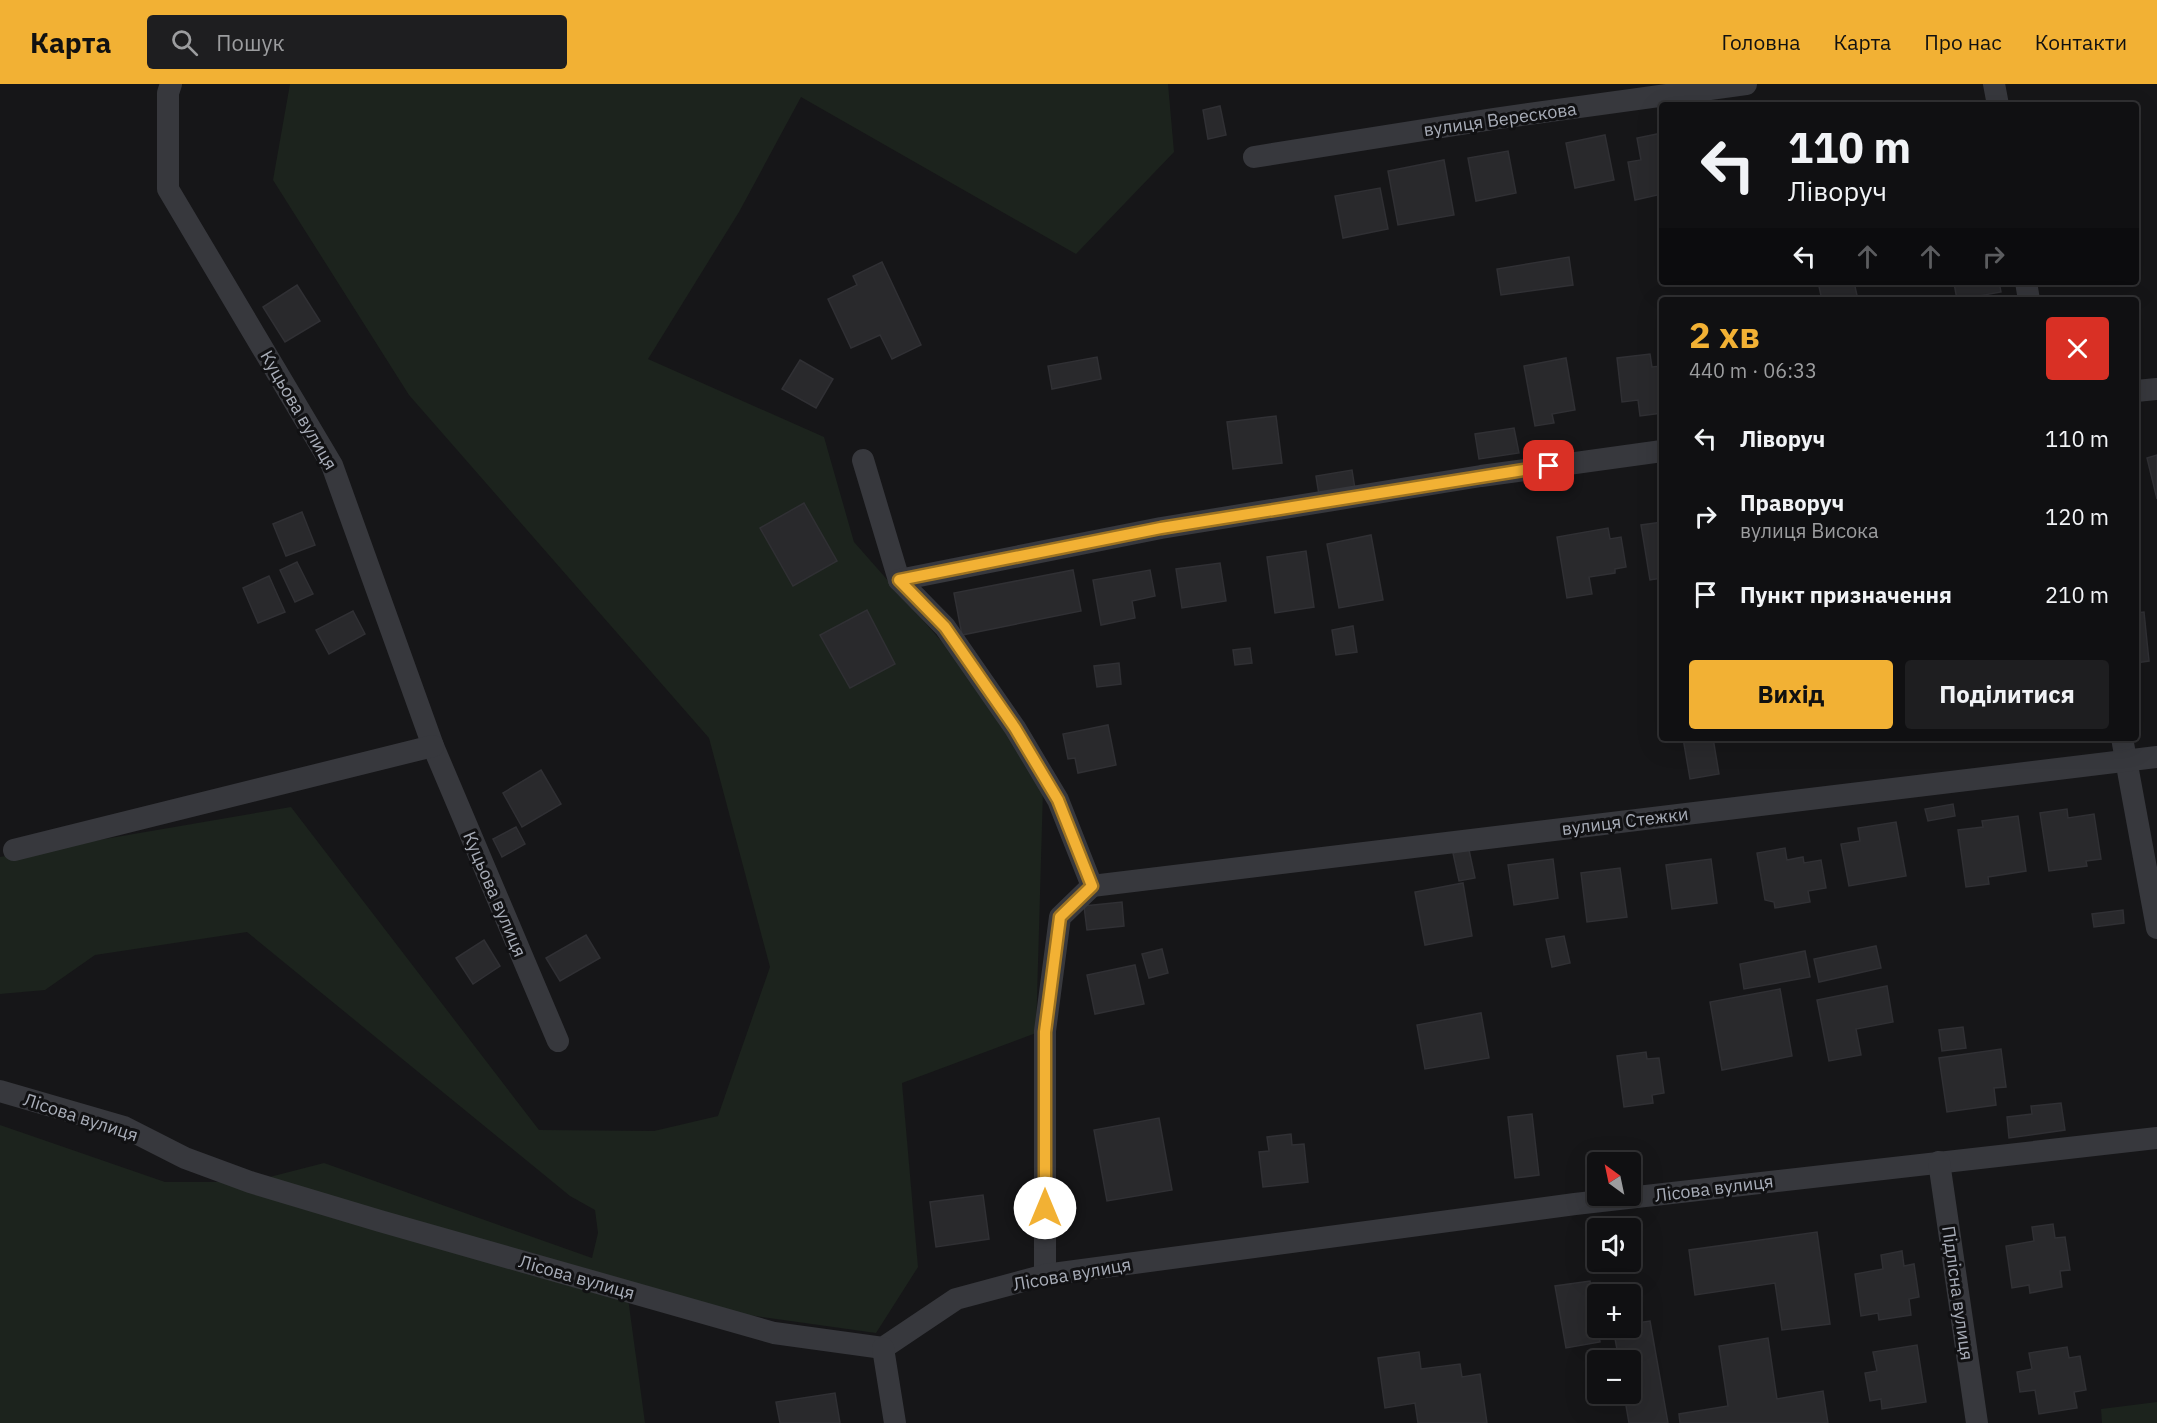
<!DOCTYPE html>
<html lang="uk">
<head>
<meta charset="utf-8">
<style>
  :root { --surface:#101012; --page:#1e1e20; --text:#f1f3f6; --muted:#9c9d9f; --line:#303032; --accent:#f2b134 }
  body { margin:0; font-family:"IBM Plex Sans",sans-serif; background:var(--page); color:var(--text); height:100vh; display:flex; flex-direction:column; font-size:22px; white-space:nowrap }
  * { box-sizing:border-box; margin:0 }
  p { font-size:20px; color:var(--muted) }
  .icon { flex:none; width:33px; height:33px; fill:none; stroke:currentColor; stroke-width:2; stroke-linecap:round; stroke-linejoin:round }
  .map { position:relative; flex:1; overflow:hidden }
  .side { position:absolute; left:1659px; top:213px; width:480px; height:444px; display:flex; flex-direction:column; background:var(--surface); border-radius:6px; box-shadow:0 6px 24px #0002,0 0 0 2px var(--line) }
  .side>* { flex:none }
  .banner { position:absolute; left:1659px; top:18px; width:480px; height:183px; border-radius:6px; box-shadow:0 6px 24px #0002,0 0 0 2px var(--line); background:#101012; color:var(--text); overflow:hidden }
  .needle { width:39px; rotate:327deg }
  .tools { position:absolute; left:1587px; top:1068px; display:grid; gap:12px }
  .tools a { display:grid; place-items:center; width:54px; height:54px; border-radius:6px; background:var(--surface); box-shadow:0 6px 24px #0002,0 0 0 2px var(--line); font-size:30px }
  .pin { position:absolute; display:grid; place-items:center; width:51px; height:51px; color:#fff; margin:-26px; border-radius:12px; box-shadow:0 3px 9px #0006 }
  .me { position:absolute; width:66px; margin:-33px; rotate:0deg; stroke-linejoin:round; filter:drop-shadow(0 0 4px #0008) }
  .turn { display:flex; align-items:center; gap:21px; height:126px; padding:0 30px; font-size:27px }
  .turn .icon { width:78px; height:78px; stroke-width:2.5 }
  .turn b { display:block; font-size:42px; line-height:51px }
  .lanes { display:flex; align-items:center; height:57px; padding:0 30px; background:#0003; justify-content:center; gap:30px; direction:ltr }
  .lanes .off { opacity:.35 }
  .round { display:grid; place-items:center; flex:none; width:63px; height:63px; border-radius:6px; background:var(--page) }
  .summary { display:flex; align-items:center; justify-content:space-between; height:102px; padding:0 30px }
  h1 { font-size:36px; font-weight:800; line-height:45px; color:var(--accent) }
  .action { display:flex; gap:12px; margin-top:auto; padding:12px 30px }
  .action a { flex:1; height:69px; border-radius:6px; background:var(--accent); color:#111; font-size:24px; font-weight:800; line-height:69px; text-align:center }
  .action a+a { background:var(--page); color:var(--text) }
  ul { padding:0; list-style:none }
  li { display:flex; align-items:center; gap:18px; height:78px; padding:0 30px }
  li div { flex:1 }
  li b { display:block; font-size:22px }
  li em { font-style:normal }
  header { display:flex; align-items:center; gap:36px; box-sizing:border-box; height:84px; padding:0 30px; background:var(--accent); color:#111 }
  header strong { font-size:28px }
  nav { display:flex; gap:33px; margin-inline-start:auto; font-size:21px }
  .search { width:420px; height:54px; background:var(--page); display:flex; align-items:center; gap:15px; box-sizing:border-box; padding:0 21px; border-radius:6px; color:var(--muted); font-size:22px }
  .map>svg:first-child { display:block }
  .green { fill:#1c231d }
  .building { fill:#29292c; stroke:#303034; stroke-width:1.5 }
  .lines { fill:none; stroke-linecap:round; stroke-linejoin:round }
  .minor { stroke:#37383d; stroke-width:22 }
  .route-casing { stroke:#9d7322; stroke-width:15 }
  .route { stroke:#f2b134; stroke-width:10 }
  .labels { text-anchor:middle; dominant-baseline:central; stroke-width:6; stroke-linejoin:round; paint-order:stroke }
  .street-label { font-size:18px; fill:#a8adb8; stroke:#111113 }
</style>
</head>
<body>
<header>
<strong>Карта</strong>
<div class="search"><svg class="icon" aria-label="search" viewBox="0 0 24 24"><circle cx="10" cy="10" r="6"/><path d="M15 15l6 6"/></svg>Пошук</div>
<nav><a>Головна</a><a>Карта</a><a>Про нас</a><a>Контакти</a></nav>
</header>
<div class="map">
<svg width="2157" height="1339" viewBox="0 0 2157 1339">
  <rect width="100%" height="100%" fill="#161618"/>
  <g class="green">
    <polygon points="290,0 1168,0 1174,68 1076,170 801,13 739,128 648,275 824,353 854,458 972,592 1043,706 1036,949 902,999 918,1183 876,1249 628,1214 645,1339 0,1339 0,1041 165,1098 250,1098 324,1079 592,1174 598,1149 595,1126 570,1112 247,848 95,871 45,906 0,910 0,773 291,723 539,1046 654,1047 718,1032 770,883 709,654 409,311 273,96"/>
    <polygon points="2157,1318 2157,1339 2102,1339 2101,1325"/>
  </g>
  <g class="building">
    <polygon points="1220,22 1226,51 1208,55 1203,26"/>
    <polygon points="1662,49 1662,110 1635,116 1628,78 1641,76 1637,54"/>
    <polygon points="1605,51 1614,96 1575,104 1566,59"/>
    <polygon points="1508,67 1516,109 1476,117 1468,74"/>
    <polygon points="1444,76 1454,131 1398,141 1388,87"/>
    <polygon points="1380,104 1388,145 1343,154 1335,112"/>
    <polygon points="1569,173 1573,201 1501,211 1497,185"/>
    <polygon points="882,178 921,261 892,275 880,251 851,264 828,215 857,201 853,192"/>
    <polygon points="1818,198 1854,198 1858,216 1822,216"/>
    <polygon points="1999,198 2001,208 1957,216 1954,199"/>
    <polygon points="297,201 320,237 285,258 263,223"/>
    <polygon points="1650,270 1652,283 1662,282 1662,329 1640,332 1638,316 1622,318 1617,274"/>
    <polygon points="1097,273 1101,295 1052,305 1048,282"/>
    <polygon points="1566,274 1575,326 1552,330 1554,339 1535,342 1524,282"/>
    <polygon points="800,276 833,295 816,324 782,305"/>
    <polygon points="1276,332 1282,379 1233,385 1227,338"/>
    <polygon points="1514,344 1519,369 1479,375 1475,350"/>
    <polygon points="2157,371 2157,415 2147,374"/>
    <polygon points="1352,386 1355,405 1319,411 1316,392"/>
    <polygon points="804,419 837,477 793,502 760,444"/>
    <polygon points="302,428 315,461 286,472 273,440"/>
    <polygon points="1662,438 1662,494 1650,496 1641,441"/>
    <polygon points="1608,444 1610,455 1621,453 1626,483 1615,485 1615,489 1589,493 1592,510 1567,514 1557,453"/>
    <polygon points="1371,451 1383,516 1339,524 1327,460"/>
    <polygon points="1306,467 1314,523 1275,529 1267,473"/>
    <polygon points="297,478 313,510 295,518 280,486"/>
    <polygon points="1220,479 1226,517 1182,524 1176,485"/>
    <polygon points="1073,486 1081,527 962,551 954,509"/>
    <polygon points="1150,486 1155,512 1132,517 1135,534 1101,541 1093,496"/>
    <polygon points="269,492 285,528 258,539 243,504"/>
    <polygon points="867,526 895,580 850,604 820,551"/>
    <polygon points="353,527 365,550 329,570 316,546"/>
    <polygon points="2144,528 2149,577 2136,579 2136,529"/>
    <polygon points="1353,542 1357,568 1336,571 1332,546"/>
    <polygon points="1250,564 1252,579 1235,581 1233,566"/>
    <polygon points="1119,579 1121,600 1097,603 1094,582"/>
    <polygon points="1108,641 1116,681 1078,689 1075,674 1068,675 1063,650"/>
    <polygon points="1683,654 1713,654 1719,690 1690,695"/>
    <polygon points="541,686 561,720 522,743 503,709"/>
    <polygon points="1953,720 1955,732 1928,737 1925,725"/>
    <polygon points="2067,725 2068,734 2094,730 2101,775 2086,777 2087,782 2049,787 2040,729"/>
    <polygon points="2018,732 2026,787 1988,793 1989,800 1966,803 1958,746 1983,743 1982,737"/>
    <polygon points="1896,738 1906,792 1849,802 1841,760 1860,757 1858,744"/>
    <polygon points="516,743 525,760 502,773 493,755"/>
    <polygon points="1785,764 1787,776 1803,773 1804,779 1821,776 1826,804 1808,807 1810,818 1775,824 1774,818 1765,816 1757,769"/>
    <polygon points="1469,766 1475,794 1459,797 1453,769"/>
    <polygon points="1553,775 1558,814 1514,821 1508,781"/>
    <polygon points="1711,775 1717,819 1672,825 1666,781"/>
    <polygon points="1620,784 1627,833 1587,838 1581,789"/>
    <polygon points="1463,799 1472,852 1425,861 1415,808"/>
    <polygon points="1122,818 1124,842 1087,846 1084,822"/>
    <polygon points="2123,826 2124,839 2094,843 2092,830"/>
    <polygon points="586,851 600,874 560,897 546,874"/>
    <polygon points="1564,852 1570,879 1552,883 1546,855"/>
    <polygon points="484,856 500,882 473,900 456,874"/>
    <polygon points="1876,862 1881,884 1819,898 1814,875"/>
    <polygon points="1162,865 1168,889 1149,894 1142,870"/>
    <polygon points="1805,867 1810,893 1744,905 1740,880"/>
    <polygon points="1135,881 1144,920 1095,930 1087,891"/>
    <polygon points="1887,902 1893,938 1856,945 1861,971 1829,977 1817,916"/>
    <polygon points="1780,905 1792,972 1722,986 1710,918"/>
    <polygon points="1481,929 1489,974 1425,985 1417,941"/>
    <polygon points="1963,943 1966,964 1942,967 1939,946"/>
    <polygon points="2001,965 2006,1003 1994,1004 1996,1021 1947,1028 1939,974"/>
    <polygon points="1646,968 1647,975 1659,974 1664,1009 1652,1011 1653,1019 1624,1023 1617,972"/>
    <polygon points="2061,1019 2065,1046 2009,1054 2007,1033 2032,1030 2031,1022"/>
    <polygon points="1532,1030 1539,1091 1515,1094 1508,1033"/>
    <polygon points="1159,1034 1172,1106 1107,1117 1094,1046"/>
    <polygon points="1291,1050 1292,1061 1304,1060 1308,1098 1263,1103 1259,1068 1269,1067 1267,1053"/>
    <polygon points="983,1111 989,1155 936,1163 930,1118"/>
    <polygon points="2053,1140 2055,1154 2065,1153 2070,1186 2060,1187 2062,1203 2030,1209 2029,1201 2012,1204 2006,1162 2034,1157 2032,1143"/>
    <polygon points="1817,1148 1830,1240 1782,1246 1775,1199 1695,1211 1689,1166"/>
    <polygon points="1902,1167 1904,1182 1914,1180 1919,1213 1909,1215 1911,1231 1879,1236 1878,1229 1861,1232 1855,1190 1883,1185 1881,1171"/>
    <polygon points="1590,1197 1600,1258 1566,1264 1555,1202"/>
    <polygon points="1650,1237 1668,1339 1629,1339 1624,1310 1630,1310 1630,1276 1619,1276 1613,1244 1630,1244 1630,1240"/>
    <polygon points="1768,1254 1777,1315 1823,1307 1828,1339 1680,1339 1679,1330 1728,1322 1719,1262"/>
    <polygon points="1917,1261 1926,1318 1882,1325 1881,1315 1870,1317 1865,1289 1877,1287 1873,1268"/>
    <polygon points="2067,1263 2069,1274 2080,1272 2086,1306 2074,1308 2077,1324 2039,1330 2035,1306 2020,1308 2017,1288 2032,1285 2029,1269"/>
    <polygon points="1419,1268 1421,1285 1460,1280 1462,1293 1480,1290 1487,1339 1418,1339 1415,1319 1385,1324 1378,1274"/>
    <polygon points="835,1309 840,1339 780,1339 776,1318"/>
  </g>
  <g class="lines">
    <g class="minor">
      <polyline points="171,0 168,9 168,105 332,381 433,662 558,957"/>
      <polyline points="1994,0 1998,21"/>
      <polyline points="1254,73 1493,35 1746,0"/>
      <polyline points="2026,198 2029,216"/>
      <polyline points="2136,307 2157,305"/>
      <polyline points="863,376 899,496 945,543 1015,644 1058,716 1092,802 1060,833 1045,947 1045,1191"/>
      <polyline points="899,496 1161,444 1481,392 1662,367"/>
      <polyline points="2122,654 2157,844"/>
      <polyline points="14,766 433,662"/>
      <polyline points="1092,802 2157,673"/>
      <polyline points="0,1007 124,1043 185,1074 250,1098 380,1137 774,1249 883,1264 956,1215 1045,1191 1575,1120 2157,1054"/>
      <polyline points="1939,1078 1977,1339"/>
      <polyline points="883,1264 895,1339"/>
    </g>
  </g>
  <g class="lines">
    <g class="route-casing">
      <polyline id="route" points="1045,1124 1045,948 1060,833 1092,802 1058,716 1015,644 945,543 899,496 1161,444 1549,382"/>
    </g>
    <use href="#route" class="route"/>
  </g>
  <g class="labels">
    <g class="street-label">
      <text transform="translate(1500 35) rotate(-8)">вулиця Верескова</text>
      <text transform="translate(299 326) rotate(60)">Куцьова вулиця</text>
      <text transform="translate(1625 737) rotate(-7)">вулиця Стежки</text>
      <text transform="translate(495 810) rotate(67)">Куцьова вулиця</text>
      <text transform="translate(81 1033) rotate(18)">Лісова вулиця</text>
      <text transform="translate(1714 1104) rotate(-7)">Лісова вулиця</text>
      <text transform="translate(1072 1190) rotate(-10)">Лісова вулиця</text>
      <text transform="translate(577 1193) rotate(16)">Лісова вулиця</text>
      <text transform="translate(1958 1209) rotate(82)">Підлісна вулиця</text>
    </g>
  </g>
</svg>
<div class="tools">
<a><svg class="needle" viewBox="-14 -14 28 28"><path d="M0-13l5 13h-10z" fill="#e53935"/><path d="M0 13l5-13h-10z" fill="#9c9d9f"/></svg></a>
<a><svg class="icon" aria-label="sound" viewBox="0 0 24 24"><path d="M4 9h4l5-4v14l-5-4H4zM17 9q2 3 0 6"/></svg></a>
<a>+</a>
<a>−</a>
</div>
<div class="pin" style="left:1549px;top:382px;background:#d93025"><svg class="icon" aria-label="arrive" viewBox="0 0 24 24"><path d="M6 21V4h12l-3 4 3 4H6"/></svg></div>
<svg class="me" style="left:1045px;top:1124px" viewBox="-20 -20 40 40"><circle r="19" fill="#fff"/><path d="M0-13L10 11 0 6-10 11z" fill="#f2b134"/></svg>
<div class="banner">
<div class="turn"><svg class="icon" aria-label="left" viewBox="0 0 24 24"><path d="M17 20v-9H6M10 6l-5 5 5 5"/></svg><div><b>110 m</b>Ліворуч</div></div>
<div class="lanes"><svg class="icon" aria-label="left" viewBox="0 0 24 24"><path d="M17 20v-9H6M10 6l-5 5 5 5"/></svg><svg class="icon off" aria-label="ahead" viewBox="0 0 24 24"><path d="M12 20V5M6 11l6-6 6 6"/></svg><svg class="icon off" aria-label="ahead" viewBox="0 0 24 24"><path d="M12 20V5M6 11l6-6 6 6"/></svg><svg class="icon off" aria-label="right" viewBox="0 0 24 24"><path d="M7 20v-9h11M14 6l5 5-5 5"/></svg></div>
</div>
<section class="side">
<div class="summary"><div><h1>2 хв</h1><p>440 m · 06:33</p></div><a class="round" style="background:#d93025;color:#fff"><svg class="icon" aria-label="close" viewBox="0 0 24 24"><path d="M6 6l12 12M18 6L6 18"/></svg></a></div>
<ul>
<li><svg class="icon" aria-label="left" viewBox="0 0 24 24"><path d="M17 20v-9H6M10 6l-5 5 5 5"/></svg><div><b>Ліворуч</b></div><em>110 m</em></li>
<li><svg class="icon" aria-label="right" viewBox="0 0 24 24"><path d="M7 20v-9h11M14 6l5 5-5 5"/></svg><div><b>Праворуч</b><p>вулиця Висока</p></div><em>120 m</em></li>
<li><svg class="icon" aria-label="arrive" viewBox="0 0 24 24"><path d="M6 21V4h12l-3 4 3 4H6"/></svg><div><b>Пункт призначення</b></div><em>210 m</em></li>
</ul>
<div class="action"><a>Вихід</a><a>Поділитися</a></div>
</section>
</div>
</body>
</html>
